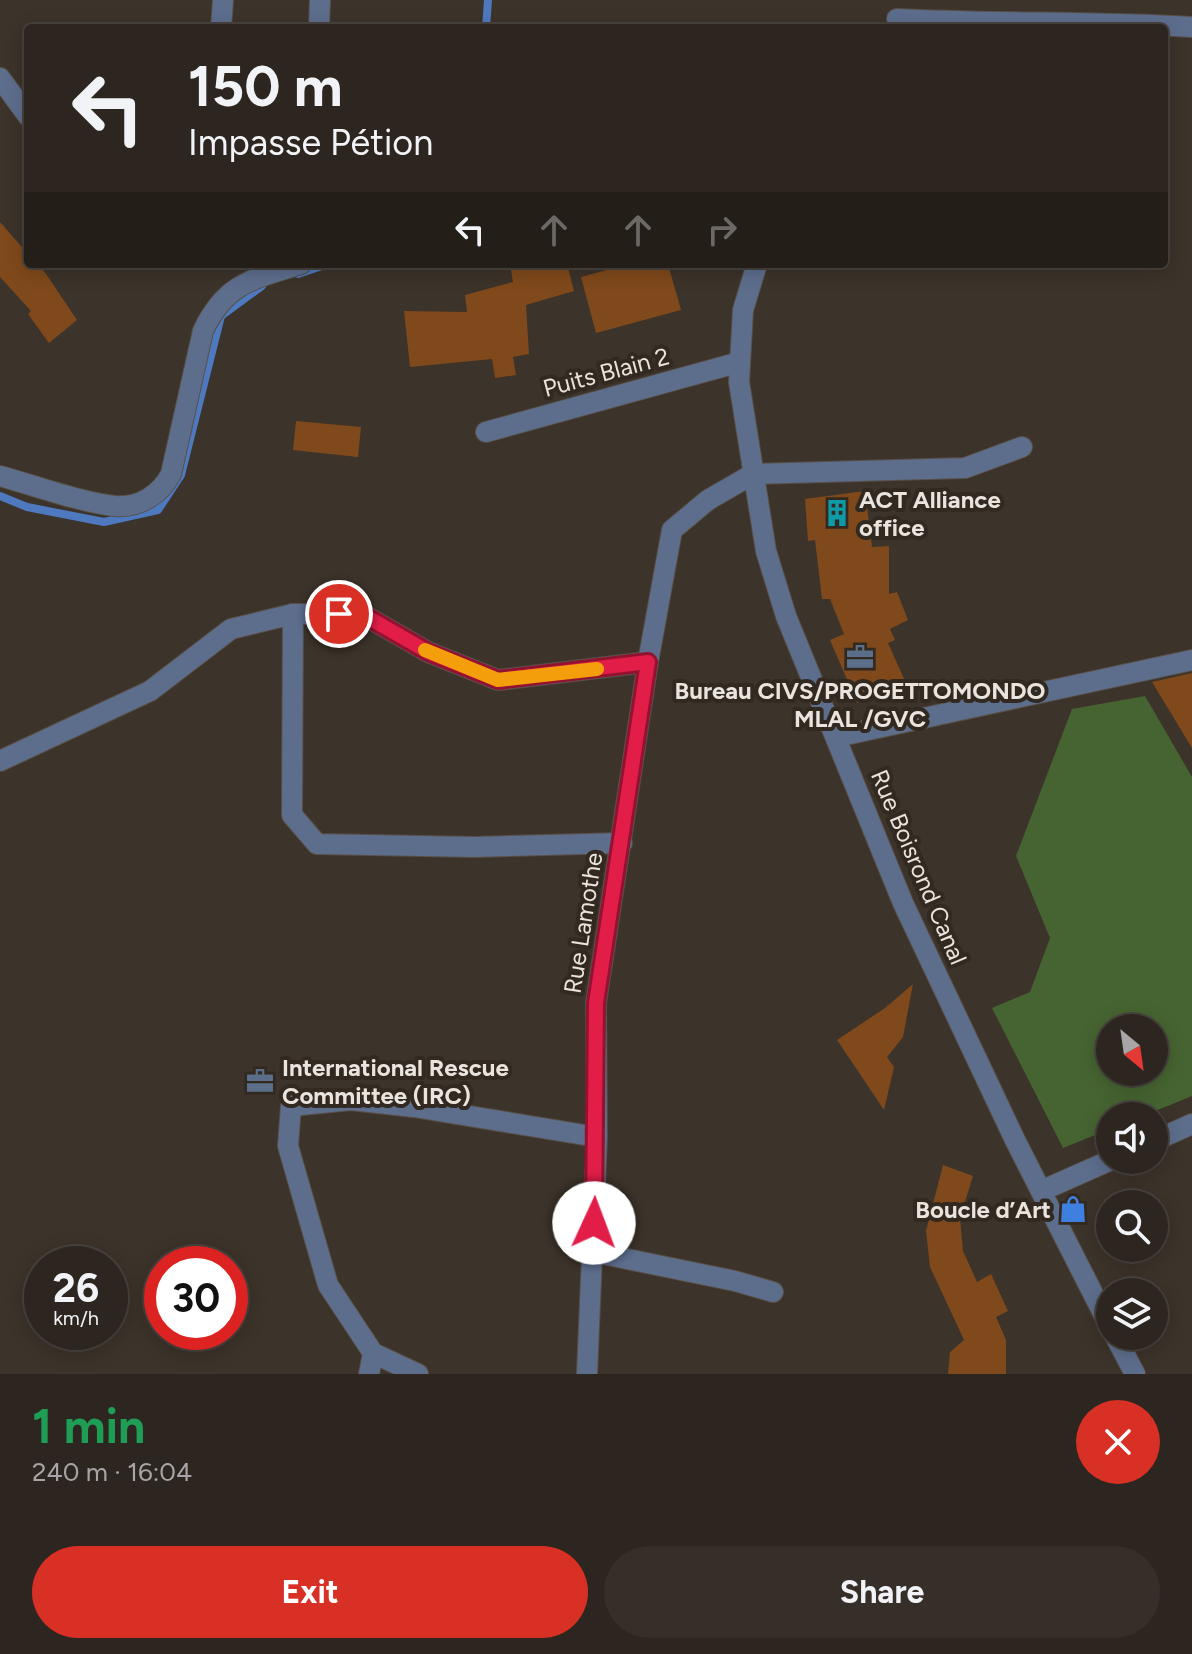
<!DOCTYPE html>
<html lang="en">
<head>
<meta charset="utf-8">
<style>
  :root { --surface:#2d2620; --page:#352e29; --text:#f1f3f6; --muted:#a7a5a5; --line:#48433e; --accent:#d93025 }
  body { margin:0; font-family:Figtree,sans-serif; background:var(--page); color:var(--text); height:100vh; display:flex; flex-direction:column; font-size:30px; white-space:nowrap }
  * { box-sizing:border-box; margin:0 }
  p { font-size:26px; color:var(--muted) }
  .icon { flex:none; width:44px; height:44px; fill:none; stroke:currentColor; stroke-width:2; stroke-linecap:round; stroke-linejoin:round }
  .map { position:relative; height:1374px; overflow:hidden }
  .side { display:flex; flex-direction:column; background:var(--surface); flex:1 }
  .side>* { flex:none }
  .banner { position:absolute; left:24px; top:24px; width:1144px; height:244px; border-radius:8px; box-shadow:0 4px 20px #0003,0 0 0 2px var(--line); background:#2d2620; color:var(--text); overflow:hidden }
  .needle { width:52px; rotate:151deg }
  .buttons { position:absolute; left:1096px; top:1014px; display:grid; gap:16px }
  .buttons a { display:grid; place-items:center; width:72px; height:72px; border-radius:50%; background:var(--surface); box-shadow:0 4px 20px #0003,0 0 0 2px var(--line); font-size:40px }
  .speed { position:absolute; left:24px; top:1246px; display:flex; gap:16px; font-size:40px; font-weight:700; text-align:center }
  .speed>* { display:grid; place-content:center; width:104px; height:104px; border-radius:50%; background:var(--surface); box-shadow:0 4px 20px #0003,0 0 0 2px var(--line); line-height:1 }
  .speed small { font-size:20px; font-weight:400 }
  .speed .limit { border:12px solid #d22; background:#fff; color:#111 }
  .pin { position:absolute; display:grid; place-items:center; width:68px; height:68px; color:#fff; margin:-34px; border:4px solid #fff; border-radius:50%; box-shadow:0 2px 8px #0007 }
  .me { position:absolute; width:88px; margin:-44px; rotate:2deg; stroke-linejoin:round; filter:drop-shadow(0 0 6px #0008) }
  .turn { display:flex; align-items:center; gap:28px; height:168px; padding:0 32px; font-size:36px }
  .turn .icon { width:104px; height:104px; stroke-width:2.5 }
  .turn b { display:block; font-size:56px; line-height:68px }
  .lanes { display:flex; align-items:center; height:76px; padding:0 32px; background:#0003; justify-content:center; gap:40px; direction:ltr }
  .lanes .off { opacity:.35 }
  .round { display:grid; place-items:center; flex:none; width:84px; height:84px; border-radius:42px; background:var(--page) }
  .headline { display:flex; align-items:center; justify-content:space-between; height:136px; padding:0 32px }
  h1 { font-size:48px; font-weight:700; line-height:60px; color:#1e9e55 }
  .action { display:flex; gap:16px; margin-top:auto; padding:16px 32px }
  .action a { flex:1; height:92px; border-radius:48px; background:var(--accent); color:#fff; font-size:32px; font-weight:700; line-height:92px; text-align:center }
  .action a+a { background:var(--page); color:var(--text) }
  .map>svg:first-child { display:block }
  .green { fill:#466431; fill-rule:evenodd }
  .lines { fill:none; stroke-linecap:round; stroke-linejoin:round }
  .stream { stroke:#4e79bf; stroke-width:8 }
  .building { fill:#7f491b }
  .minor-casing { stroke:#584f47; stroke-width:22 }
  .minor { stroke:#5d6e8d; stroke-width:20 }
  .route-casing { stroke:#92132f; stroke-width:20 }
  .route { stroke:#e11d48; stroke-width:14 }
  .slow { stroke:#f59e0b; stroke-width:14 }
  .labels { text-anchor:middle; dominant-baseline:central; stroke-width:8; stroke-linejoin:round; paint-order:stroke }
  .street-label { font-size:24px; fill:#eae4de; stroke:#322920 }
  .poi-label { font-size:24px; font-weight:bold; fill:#eae4de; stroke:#322920; text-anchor:start }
</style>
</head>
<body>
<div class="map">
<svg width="1192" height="1374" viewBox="0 0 1192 1374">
  <rect width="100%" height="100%" fill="#3c332a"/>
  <path class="green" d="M1145 696 1192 777V1096L1143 1116H1110V1129L1063 1148 992 1008 1030 992 1050 938 1016 856 1072 709ZM1110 1028H1154V1072H1110Z"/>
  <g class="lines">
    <g class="stream">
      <polyline points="486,28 488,0"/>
      <polyline points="298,274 328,264"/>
      <polyline points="0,496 27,507 104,522 158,510 181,475 221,316 262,286"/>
    </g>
  </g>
  <g class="building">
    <polygon points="0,222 28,254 28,264 37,264 46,274 77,320 49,343 28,314 31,311 0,277"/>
    <polygon points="530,264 567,264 574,291 526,305 529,354 513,357 516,375 495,378 492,359 410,367 404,311 467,312 465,295 513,282 511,270"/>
    <polygon points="629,264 668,264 681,310 596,333 581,277"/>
    <polygon points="296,421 361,427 358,457 293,450"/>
    <polygon points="865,491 872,547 889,546 889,594 897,592 908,620 890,629 895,640 888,643 906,683 857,703 830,640 844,634 830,599 822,599 815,540 808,541 805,499"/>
    <polygon points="1192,673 1192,748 1152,682"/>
    <polygon points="913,984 903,1037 887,1057 894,1067 884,1110 837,1040 885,1008"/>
    <polygon points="943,1165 973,1176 960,1218 963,1251 977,1282 991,1274 1008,1311 996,1317 1006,1340 1006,1374 948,1374 950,1352 964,1340 930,1267 926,1231"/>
  </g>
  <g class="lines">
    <g class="minor-casing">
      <g id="minor">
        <path d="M897 19C995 24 1094 21 1192 27"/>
        <polyline points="221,28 223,0"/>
        <polyline points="319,28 320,0"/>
        <polyline points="0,78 28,116"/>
        <polyline points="757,264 743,310 739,382 766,551 786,616 903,903 1015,1140 1110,1327"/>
        <polyline points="486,432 740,362"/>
        <path d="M0 476C33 485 83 503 115 506 139 508 160 495 171 474L203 331C226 282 254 279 301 264"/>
        <polyline points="293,614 292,815 317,844 474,847 622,843"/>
        <polyline points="836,737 1192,660"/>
        <polyline points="0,761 150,691 231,629 293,614 362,614 428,652 498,680 648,662"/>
        <polyline points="1154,1141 1192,1124"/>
        <polyline points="1041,1191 1111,1160"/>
        <polyline points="593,1252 735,1281 773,1292"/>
        <polyline points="1115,1336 1135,1374"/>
        <polyline points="369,1374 373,1353"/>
        <polyline points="418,1374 373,1353 328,1285 288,1146 291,1106 351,1100 414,1107 597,1137"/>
        <polyline points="587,1374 597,1137 596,1003 648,662 672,530 708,500 753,474 965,468 1022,447"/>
      </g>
    </g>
    <use href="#minor" class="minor"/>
  </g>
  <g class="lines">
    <g class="route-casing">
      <polyline id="route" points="339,614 362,614 428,652 498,680 648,662 596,1003 594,1223"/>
    </g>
    <use href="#route" class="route"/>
    <polyline class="slow" points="425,650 498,680 597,669"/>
  </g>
  <defs>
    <g id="building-bare" transform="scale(2.16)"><path d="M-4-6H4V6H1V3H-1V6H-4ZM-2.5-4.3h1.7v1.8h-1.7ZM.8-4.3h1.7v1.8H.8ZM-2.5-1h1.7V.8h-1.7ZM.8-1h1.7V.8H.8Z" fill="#0f9aa8" stroke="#322920" stroke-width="2.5" paint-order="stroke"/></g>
    <g id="office-bare" transform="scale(2.16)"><path d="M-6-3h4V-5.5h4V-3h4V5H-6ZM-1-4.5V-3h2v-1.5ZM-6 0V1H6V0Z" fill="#5c6f8a" stroke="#322920" stroke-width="2.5" paint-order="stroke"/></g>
    <g id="shop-bare" transform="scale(2.16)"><path d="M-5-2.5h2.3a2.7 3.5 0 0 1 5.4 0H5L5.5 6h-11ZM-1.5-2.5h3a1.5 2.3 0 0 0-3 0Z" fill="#3f7fe0" stroke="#322920" stroke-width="2.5" paint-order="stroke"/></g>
  </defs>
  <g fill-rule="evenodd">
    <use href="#building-bare" x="837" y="513"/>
    <use href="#office-bare" x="860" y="657"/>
    <use href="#office-bare" x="260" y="1081"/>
    <use href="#shop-bare" x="1073" y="1209"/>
  </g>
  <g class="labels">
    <g class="street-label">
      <text transform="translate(606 372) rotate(-15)">Puits Blain 2</text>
      <text transform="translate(919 867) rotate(67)">Rue Boisrond Canal</text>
      <text transform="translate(583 923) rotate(-81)">Rue Lamothe</text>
    </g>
    <g class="poi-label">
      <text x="859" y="499">ACT Alliance<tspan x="859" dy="28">office</tspan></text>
      <text x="860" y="690" text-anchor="middle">Bureau CIVS/PROGETTOMONDO<tspan x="860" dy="28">MLAL /GVC</tspan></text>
      <text x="282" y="1067">International Rescue<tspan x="282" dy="28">Committee (IRC)</tspan></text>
      <text x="1051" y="1209" text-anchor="end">Boucle d’Art</text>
    </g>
  </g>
</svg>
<div class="buttons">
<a><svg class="needle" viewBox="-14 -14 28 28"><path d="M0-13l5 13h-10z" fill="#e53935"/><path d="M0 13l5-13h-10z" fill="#a7a5a5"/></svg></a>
<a><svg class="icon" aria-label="sound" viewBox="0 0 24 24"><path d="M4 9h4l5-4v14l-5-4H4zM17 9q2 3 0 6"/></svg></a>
<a><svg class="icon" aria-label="search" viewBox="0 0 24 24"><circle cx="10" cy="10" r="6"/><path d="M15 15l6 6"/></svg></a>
<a><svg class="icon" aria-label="layers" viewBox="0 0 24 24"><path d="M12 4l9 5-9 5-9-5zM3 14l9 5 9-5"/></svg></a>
</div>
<div class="speed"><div>26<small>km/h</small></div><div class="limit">30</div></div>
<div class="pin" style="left:339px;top:614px;background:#d93025"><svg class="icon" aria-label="arrive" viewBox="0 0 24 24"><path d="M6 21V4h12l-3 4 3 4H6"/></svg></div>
<svg class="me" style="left:594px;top:1223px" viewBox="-20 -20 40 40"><circle r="19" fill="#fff"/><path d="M0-13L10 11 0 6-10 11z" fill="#e11d48"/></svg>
<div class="banner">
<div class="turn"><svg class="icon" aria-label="left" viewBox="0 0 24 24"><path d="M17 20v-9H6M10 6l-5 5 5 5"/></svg><div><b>150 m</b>Impasse Pétion</div></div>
<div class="lanes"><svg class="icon" aria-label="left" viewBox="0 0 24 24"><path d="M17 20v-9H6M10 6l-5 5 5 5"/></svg><svg class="icon off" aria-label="ahead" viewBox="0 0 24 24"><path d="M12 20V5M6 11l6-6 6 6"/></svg><svg class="icon off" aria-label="ahead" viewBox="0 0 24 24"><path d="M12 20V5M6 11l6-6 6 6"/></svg><svg class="icon off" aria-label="right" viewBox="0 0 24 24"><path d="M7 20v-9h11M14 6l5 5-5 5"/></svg></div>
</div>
</div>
<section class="side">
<div class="headline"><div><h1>1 min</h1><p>240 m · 16:04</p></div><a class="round" style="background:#d93025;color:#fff"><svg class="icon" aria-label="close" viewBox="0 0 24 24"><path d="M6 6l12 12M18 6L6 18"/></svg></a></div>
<div class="action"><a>Exit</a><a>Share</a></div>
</section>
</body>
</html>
